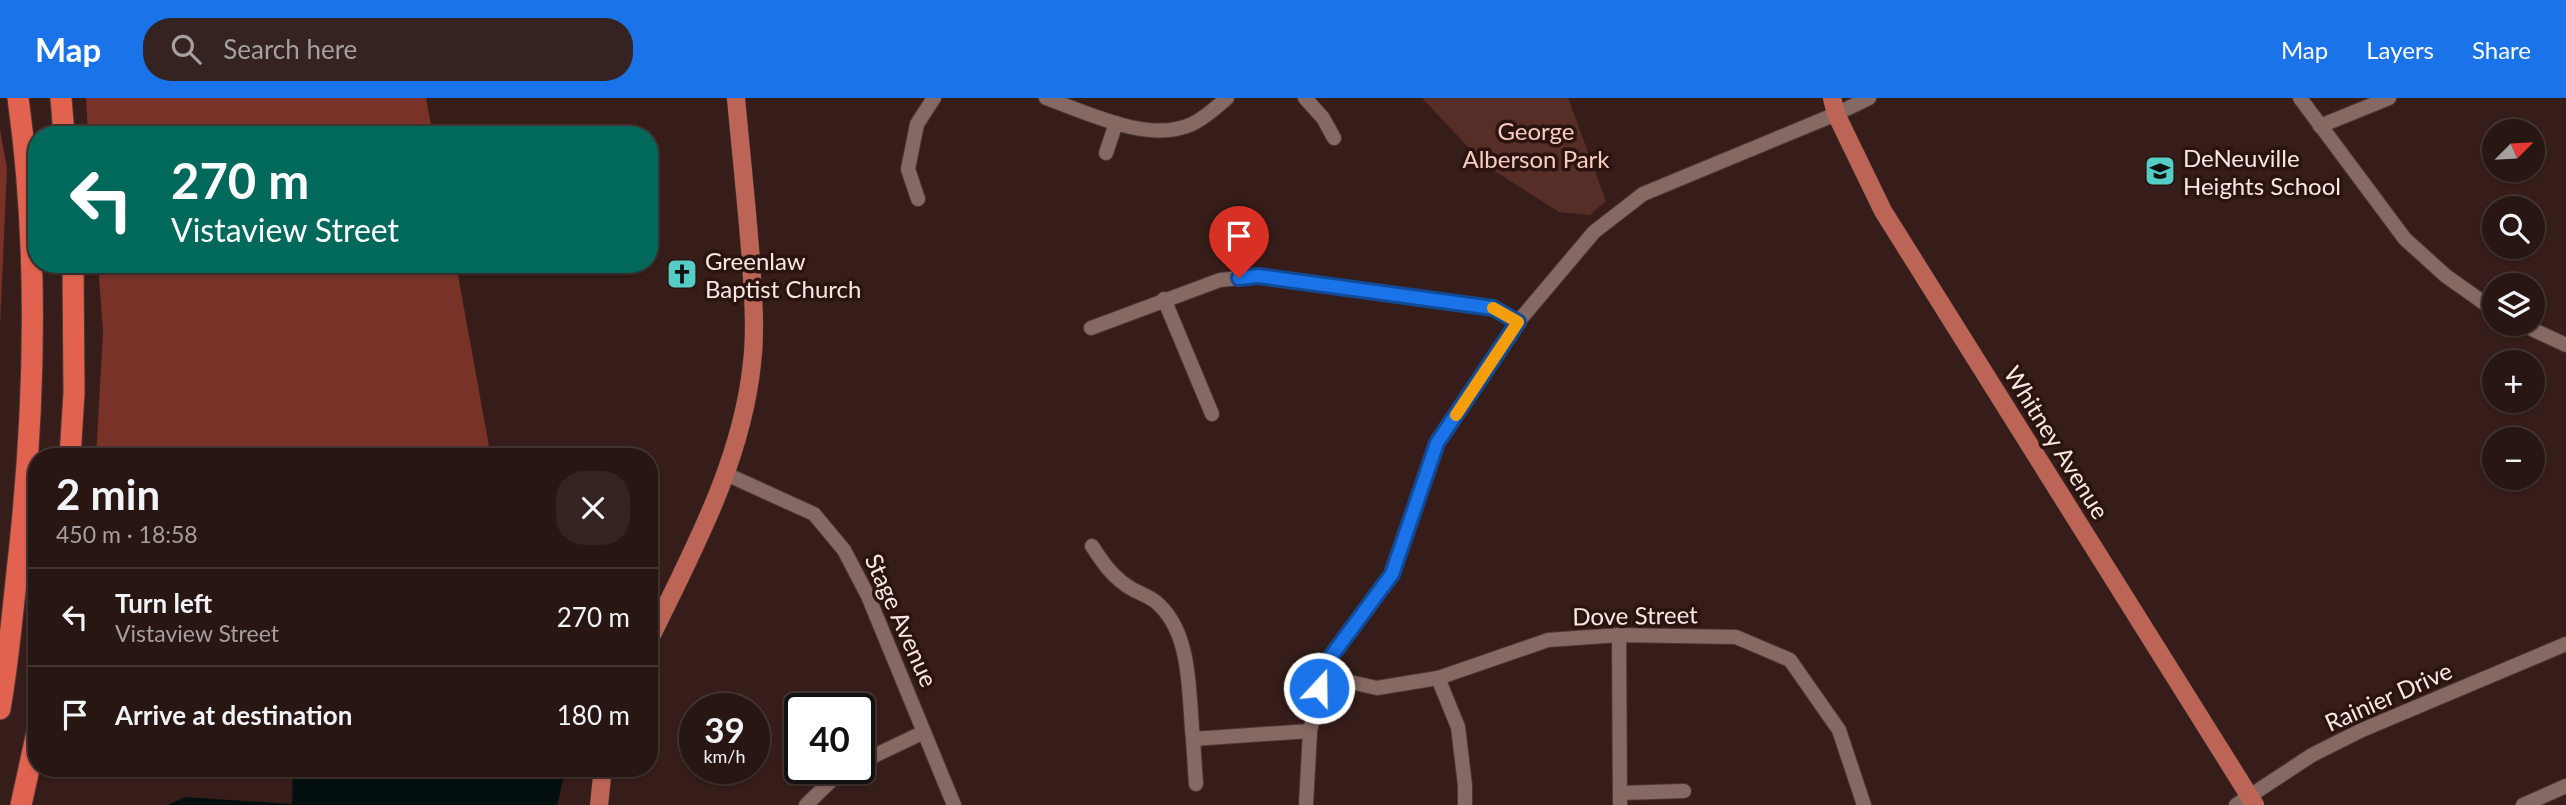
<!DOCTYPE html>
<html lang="en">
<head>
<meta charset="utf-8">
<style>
  :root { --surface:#281613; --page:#342321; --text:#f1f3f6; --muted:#a59fa0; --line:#443533; --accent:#1a73e8 }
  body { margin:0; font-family:Lato,sans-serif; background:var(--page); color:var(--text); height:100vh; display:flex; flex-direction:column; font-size:26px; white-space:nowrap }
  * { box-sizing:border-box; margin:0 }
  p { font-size:23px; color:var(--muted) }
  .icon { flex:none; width:38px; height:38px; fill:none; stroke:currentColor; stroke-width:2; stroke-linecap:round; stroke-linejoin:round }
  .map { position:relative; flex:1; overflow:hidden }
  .sheet { position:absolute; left:28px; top:350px; width:630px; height:329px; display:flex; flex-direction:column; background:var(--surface); border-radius:28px; box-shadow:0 2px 5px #0004,0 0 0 2px var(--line) }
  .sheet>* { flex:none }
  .guide { position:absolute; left:28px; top:28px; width:630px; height:147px; border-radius:28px; box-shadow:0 2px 5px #0004,0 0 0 2px var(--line); background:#00695c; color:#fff; overflow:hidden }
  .needle { width:46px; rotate:66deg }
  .fabs { position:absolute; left:2482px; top:21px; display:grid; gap:14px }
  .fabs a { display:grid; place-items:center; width:63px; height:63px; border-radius:50%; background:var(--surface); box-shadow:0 2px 5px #0004,0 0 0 2px var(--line); font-size:35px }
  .speed { position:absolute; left:679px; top:595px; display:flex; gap:14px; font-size:35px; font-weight:700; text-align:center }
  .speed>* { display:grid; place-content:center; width:91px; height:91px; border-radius:50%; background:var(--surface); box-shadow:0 2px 5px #0004,0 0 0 2px var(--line); line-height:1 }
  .speed small { font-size:18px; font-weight:400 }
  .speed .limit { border:4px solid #111; border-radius:10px; background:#fff; color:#111 }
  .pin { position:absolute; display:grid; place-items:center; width:60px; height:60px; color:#fff; margin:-72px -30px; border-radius:50% 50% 50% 0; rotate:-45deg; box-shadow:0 0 7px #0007 }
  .pin .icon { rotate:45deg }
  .me { position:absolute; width:77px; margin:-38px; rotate:21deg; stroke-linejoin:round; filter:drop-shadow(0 0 5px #0008) }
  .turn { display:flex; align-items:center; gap:24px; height:147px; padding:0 28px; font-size:32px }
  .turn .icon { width:91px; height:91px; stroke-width:2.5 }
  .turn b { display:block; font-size:49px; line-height:60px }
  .round { display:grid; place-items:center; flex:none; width:74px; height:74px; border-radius:28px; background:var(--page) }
  .headline { display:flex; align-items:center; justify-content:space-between; height:119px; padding:0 28px }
  h1 { font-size:42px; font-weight:700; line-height:52px }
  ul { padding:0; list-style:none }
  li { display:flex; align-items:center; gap:21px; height:98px; padding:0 28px; border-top:2px solid var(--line) }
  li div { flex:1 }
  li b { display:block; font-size:26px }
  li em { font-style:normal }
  header { display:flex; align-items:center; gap:42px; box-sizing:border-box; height:98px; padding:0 35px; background:var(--accent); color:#fff }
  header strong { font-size:33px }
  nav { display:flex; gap:38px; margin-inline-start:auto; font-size:24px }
  .search { width:490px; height:63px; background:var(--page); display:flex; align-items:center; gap:18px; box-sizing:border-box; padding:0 24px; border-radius:28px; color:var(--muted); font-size:26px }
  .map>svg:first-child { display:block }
  .green { fill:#572e27 }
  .forest { fill:#783228 }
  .water { fill:#03100f }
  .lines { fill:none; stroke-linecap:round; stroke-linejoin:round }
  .minor-casing { stroke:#4d3835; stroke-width:16 }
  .major-casing { stroke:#4d3835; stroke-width:19 }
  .highway-casing { stroke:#4d3835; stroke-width:23 }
  .minor { stroke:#876963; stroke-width:14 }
  .major { stroke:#bc6557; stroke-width:18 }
  .highway { stroke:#e0624f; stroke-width:21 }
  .route-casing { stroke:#114b97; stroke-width:18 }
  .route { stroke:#1a73e8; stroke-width:12 }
  .slow { stroke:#f59e0b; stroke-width:12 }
  .labels { text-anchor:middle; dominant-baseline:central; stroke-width:7; stroke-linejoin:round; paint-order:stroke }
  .park-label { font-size:24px; fill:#f7cac2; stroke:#2b1410 }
  .poi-label { font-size:24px; fill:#f9e7e4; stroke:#2b1410; text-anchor:start }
  .street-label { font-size:24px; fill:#f9e7e4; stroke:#2b1410 }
</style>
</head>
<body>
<header>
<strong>Map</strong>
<div class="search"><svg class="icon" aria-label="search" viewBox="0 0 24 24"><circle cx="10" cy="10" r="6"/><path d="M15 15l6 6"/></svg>Search here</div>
<nav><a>Map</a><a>Layers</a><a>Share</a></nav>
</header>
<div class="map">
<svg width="2566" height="707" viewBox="0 0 2566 707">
  <rect width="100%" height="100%" fill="#361d19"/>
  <polygon class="green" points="1422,0 1568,0 1606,103 1590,117 1559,114 1485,67"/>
  <g class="forest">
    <polygon points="86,0 426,0 433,37 88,37"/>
    <polygon points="0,32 7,70 0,228"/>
    <polygon points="98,166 456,166 491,359 96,359 103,234"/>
  </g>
  <polygon class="water" points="293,670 566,670 557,707 168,707 185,699 292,706"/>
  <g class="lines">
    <g class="minor-casing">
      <g id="minor">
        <path d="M1046 0C1088 15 1149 46 1192 26 1205 20 1217 9 1227 0"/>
        <polyline points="1305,0 1323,20 1334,40"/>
        <polyline points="2300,0 2405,141 2446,178 2494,212"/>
        <polyline points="2320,28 2389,0"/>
        <polyline points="1106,55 1116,25"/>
        <polyline points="918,101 908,71 917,26 934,0"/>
        <polyline points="1164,201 1212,316"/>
        <polyline points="2521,226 2566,247"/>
        <polyline points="1091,230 1220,182 1257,178 1493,210 1518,224"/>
        <polyline points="726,376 814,416 844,452 868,498 954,707"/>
        <path d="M1092 448C1103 465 1113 480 1132 491 1139 495 1149 498 1156 504 1193 535 1188 597 1193 641L1310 633"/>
        <polyline points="1619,537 1620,707"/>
        <polyline points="1324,568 1350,584 1377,590 1438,580 1548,542 1619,537 1736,539 1790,562 1839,632 1864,707"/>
        <polyline points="1438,580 1458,629 1465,687 1465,707"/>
        <polyline points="1193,641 1196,686"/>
        <polyline points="859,665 924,634"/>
        <polyline points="1620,695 1684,693"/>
        <polyline points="806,707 840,674 848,670"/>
        <polyline points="1306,707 1310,633 1324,568 1392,476 1437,345 1518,224 1594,134 1643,96 1836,16 1869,0"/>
        <polyline points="2236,707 2312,657 2362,632 2566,546"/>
        <polyline points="2523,707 2566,688"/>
      </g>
    </g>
    <g class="major-casing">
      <g id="major">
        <polyline points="1832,0 1836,16 1883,113 2255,707"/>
        <path d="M649 543C692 454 742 364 752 265 756 232 753 197 751 164 747 109 741 55 736 0"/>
        <polyline points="599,707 603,670"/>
      </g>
    </g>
    <g class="highway-casing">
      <g id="highway">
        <polyline points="61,0 64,37"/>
        <polyline points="70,359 74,295 73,166"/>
        <path d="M0 611C8 566 12 520 17 474 35 317 40 157 18 0"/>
        <polyline points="21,707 37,634"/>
      </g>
    </g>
    <use href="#minor" class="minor"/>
    <use href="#major" class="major"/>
    <use href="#highway" class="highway"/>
  </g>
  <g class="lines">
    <g class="route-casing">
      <polyline id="route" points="1239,180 1258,178 1493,210 1518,224 1437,345 1392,476 1324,568 1319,590"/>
    </g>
    <use href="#route" class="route"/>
    <polyline class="slow" points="1456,317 1518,224 1493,210"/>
  </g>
  <defs>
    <g id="school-square" transform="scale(1.575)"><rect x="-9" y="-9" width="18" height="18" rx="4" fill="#54cdc6" stroke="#2b1410"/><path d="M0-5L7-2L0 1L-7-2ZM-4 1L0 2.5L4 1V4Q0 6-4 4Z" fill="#111"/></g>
    <g id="church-square" transform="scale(1.575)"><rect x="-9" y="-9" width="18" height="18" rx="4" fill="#54cdc6" stroke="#2b1410"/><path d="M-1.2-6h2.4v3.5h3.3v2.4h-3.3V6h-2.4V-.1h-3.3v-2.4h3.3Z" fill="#111"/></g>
  </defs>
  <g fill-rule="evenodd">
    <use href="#school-square" x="2160" y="73"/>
    <use href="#church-square" x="682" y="176"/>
  </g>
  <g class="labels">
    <g class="park-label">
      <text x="1536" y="32">George<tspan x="1536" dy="28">Alberson Park</tspan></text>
    </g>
    <g class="poi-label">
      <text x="2183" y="59">DeNeuville<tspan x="2183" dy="28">Heights School</tspan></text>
      <text x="705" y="162">Greenlaw<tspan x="705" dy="28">Baptist Church</tspan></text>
    </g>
    <g class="street-label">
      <text transform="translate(2057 344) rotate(58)">Whitney Avenue</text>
      <text transform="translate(1635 517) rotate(-1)">Dove Street</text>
      <text transform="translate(902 522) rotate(66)">Stage Avenue</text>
      <text transform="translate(2388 598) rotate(-24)">Rainier Drive</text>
    </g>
  </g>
</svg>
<div class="fabs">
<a><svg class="needle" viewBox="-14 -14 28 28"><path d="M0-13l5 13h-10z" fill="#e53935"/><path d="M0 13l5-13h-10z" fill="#a59fa0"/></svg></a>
<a><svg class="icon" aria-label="search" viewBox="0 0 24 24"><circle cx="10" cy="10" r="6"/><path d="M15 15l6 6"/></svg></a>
<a><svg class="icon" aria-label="layers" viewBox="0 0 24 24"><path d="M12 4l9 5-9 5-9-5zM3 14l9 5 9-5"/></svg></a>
<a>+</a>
<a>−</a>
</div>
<div class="speed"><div>39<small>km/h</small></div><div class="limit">40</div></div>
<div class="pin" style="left:1239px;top:180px;background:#d93025"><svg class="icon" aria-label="arrive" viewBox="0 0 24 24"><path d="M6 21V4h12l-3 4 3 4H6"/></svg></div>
<svg class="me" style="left:1319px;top:590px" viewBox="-20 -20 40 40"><circle r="17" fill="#1a73e8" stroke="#fff" stroke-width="3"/><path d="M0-11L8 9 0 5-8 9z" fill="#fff"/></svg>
<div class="guide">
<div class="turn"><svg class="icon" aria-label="left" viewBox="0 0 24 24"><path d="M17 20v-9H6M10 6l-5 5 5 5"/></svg><div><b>270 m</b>Vistaview Street</div></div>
</div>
<section class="sheet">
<div class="headline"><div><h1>2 min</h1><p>450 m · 18:58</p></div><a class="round"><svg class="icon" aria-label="close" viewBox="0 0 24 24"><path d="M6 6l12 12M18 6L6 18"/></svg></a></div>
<ul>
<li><svg class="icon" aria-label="left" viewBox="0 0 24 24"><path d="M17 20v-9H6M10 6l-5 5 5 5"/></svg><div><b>Turn left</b><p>Vistaview Street</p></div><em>270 m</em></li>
<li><svg class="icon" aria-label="arrive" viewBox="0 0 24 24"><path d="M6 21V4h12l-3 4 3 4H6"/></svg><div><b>Arrive at destination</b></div><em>180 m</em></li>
</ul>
</section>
</div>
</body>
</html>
